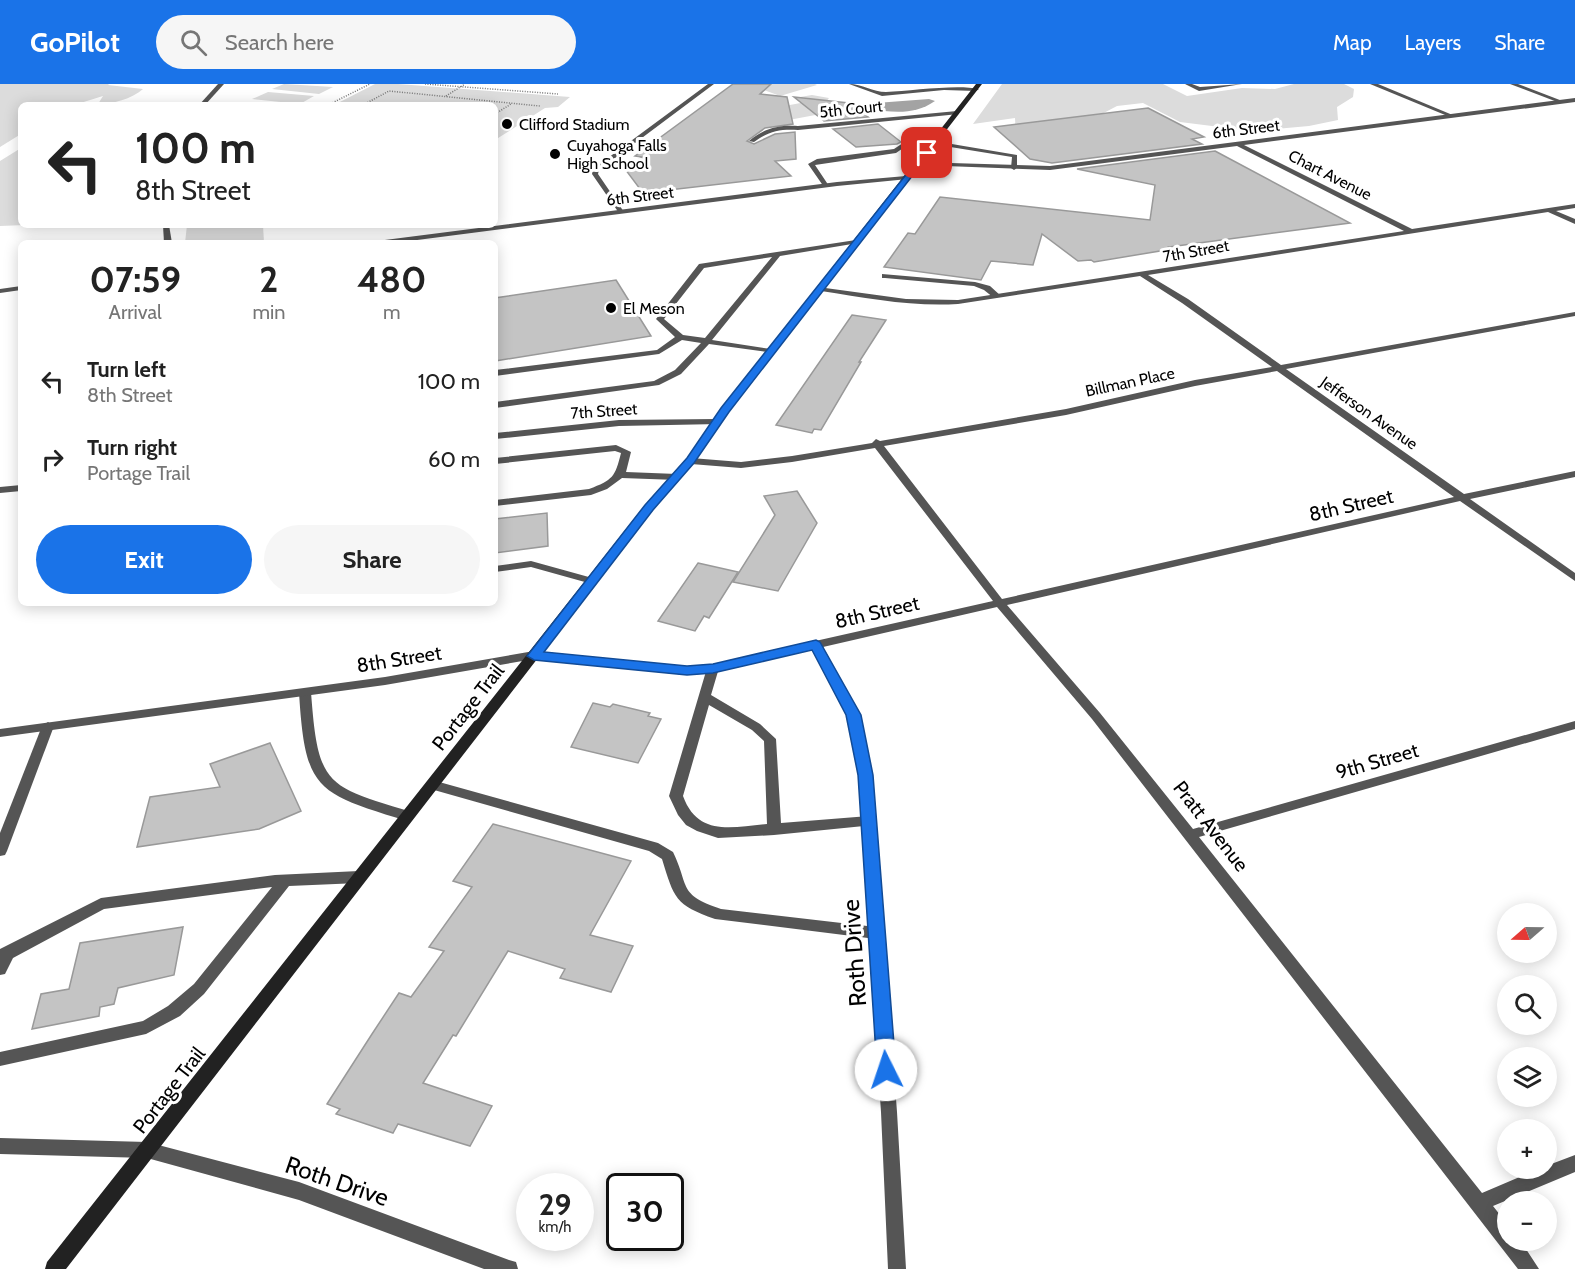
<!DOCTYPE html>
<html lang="en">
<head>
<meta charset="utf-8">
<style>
  :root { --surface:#fff; --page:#f6f6f6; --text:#222; --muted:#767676; --accent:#1a73e8 }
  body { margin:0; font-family:Cabin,sans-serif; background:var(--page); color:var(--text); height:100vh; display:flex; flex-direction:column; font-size:22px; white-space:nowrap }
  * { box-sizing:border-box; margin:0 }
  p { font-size:20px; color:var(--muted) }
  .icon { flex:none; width:33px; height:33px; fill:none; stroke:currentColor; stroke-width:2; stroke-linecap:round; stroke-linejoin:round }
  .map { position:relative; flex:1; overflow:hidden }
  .details { position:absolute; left:18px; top:156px; width:480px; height:366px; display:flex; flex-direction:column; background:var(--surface); border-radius:9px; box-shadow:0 3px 15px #0003 }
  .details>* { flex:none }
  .top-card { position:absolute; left:18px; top:18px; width:480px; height:126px; border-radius:9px; box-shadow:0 3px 15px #0003; background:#fff; color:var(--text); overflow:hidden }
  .needle { width:39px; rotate:250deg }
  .buttons { position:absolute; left:1497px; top:819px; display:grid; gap:12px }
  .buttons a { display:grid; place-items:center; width:60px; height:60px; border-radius:50%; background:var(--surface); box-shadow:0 3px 15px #0003; font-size:30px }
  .speed { position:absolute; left:516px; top:1089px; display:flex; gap:12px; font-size:30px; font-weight:700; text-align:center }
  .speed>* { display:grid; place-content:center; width:78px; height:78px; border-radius:50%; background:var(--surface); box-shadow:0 3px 15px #0003; line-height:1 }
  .speed small { font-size:15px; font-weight:400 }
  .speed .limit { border:3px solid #111; border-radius:9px; background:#fff; color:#111 }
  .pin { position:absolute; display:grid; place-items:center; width:51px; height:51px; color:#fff; margin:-26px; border-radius:12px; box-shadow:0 3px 9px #0006 }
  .me { position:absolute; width:66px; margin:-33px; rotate:356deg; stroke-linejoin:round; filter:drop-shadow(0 0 4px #0008) }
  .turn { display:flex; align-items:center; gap:21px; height:126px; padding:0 18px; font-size:27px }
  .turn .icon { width:78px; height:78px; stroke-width:2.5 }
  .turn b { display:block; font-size:42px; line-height:51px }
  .eta { display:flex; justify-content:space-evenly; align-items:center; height:102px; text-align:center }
  .eta b { font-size:36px; font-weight:800; line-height:42px }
  .button { display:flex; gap:12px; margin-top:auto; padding:12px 18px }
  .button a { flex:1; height:69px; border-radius:36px; background:var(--accent); color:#fff; font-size:24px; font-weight:800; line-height:69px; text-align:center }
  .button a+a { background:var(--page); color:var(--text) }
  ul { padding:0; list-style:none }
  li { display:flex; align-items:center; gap:18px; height:78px; padding:0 18px }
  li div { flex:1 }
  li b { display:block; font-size:22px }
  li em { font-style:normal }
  header { display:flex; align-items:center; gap:36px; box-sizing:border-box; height:84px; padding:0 30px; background:var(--accent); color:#fff }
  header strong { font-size:28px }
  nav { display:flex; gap:33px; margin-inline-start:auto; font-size:21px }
  .search { width:420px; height:54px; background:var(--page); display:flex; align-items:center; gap:15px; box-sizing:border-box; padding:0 21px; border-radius:33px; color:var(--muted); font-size:22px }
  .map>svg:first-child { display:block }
  .green { fill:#dcdcdc }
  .water { fill:#a3a3a3 }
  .building { fill:#c4c4c4; stroke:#999; stroke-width:1.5 }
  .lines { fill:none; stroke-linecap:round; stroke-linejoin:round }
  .path { stroke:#777; stroke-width:1.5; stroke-dasharray:1 1.5; stroke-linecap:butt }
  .service { fill:#555; fill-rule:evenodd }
  .minor { fill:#555; fill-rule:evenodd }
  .tertiary { fill:#555; fill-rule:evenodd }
  .secondary { fill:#222; fill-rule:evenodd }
  .route { fill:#1a73e8; stroke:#114b97; stroke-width:1.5 }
  .poi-dot { fill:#000; stroke:#fff; stroke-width:2 }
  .labels { text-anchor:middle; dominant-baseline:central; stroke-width:6; stroke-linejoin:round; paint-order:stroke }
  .far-street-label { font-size:16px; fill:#000; stroke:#fff }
  .far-poi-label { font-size:16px; fill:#000; stroke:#fff; text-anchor:start }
  .street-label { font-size:20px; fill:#000; stroke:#fff }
  .near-street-label { font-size:24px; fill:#000; stroke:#fff }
</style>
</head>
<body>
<header>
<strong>GoPilot</strong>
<div class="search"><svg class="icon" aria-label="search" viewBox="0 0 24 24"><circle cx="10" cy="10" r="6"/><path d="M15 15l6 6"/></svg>Search here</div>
<nav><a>Map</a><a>Layers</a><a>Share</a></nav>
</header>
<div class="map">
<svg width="1575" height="1185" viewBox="0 0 1575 1185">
  <rect width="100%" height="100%" fill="#fff"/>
  <g class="green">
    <path d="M0 0H109L108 1 143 5C132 15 112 20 98 20L103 12 74 21H21V50L0 63Z"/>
    <polygon points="284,0 333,3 319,10 272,5"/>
    <polygon points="375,0 398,0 570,13 558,23 545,24 495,56 495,21 334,21"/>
    <polygon points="761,0 815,0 817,1 780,12 764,6"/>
    <polygon points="1002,0 1163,0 1187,12 1242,4 1275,5 1294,0 1344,0 1354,5 1353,13 1337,23 1338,36 1309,42 1252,47 1180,38 1143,19 1117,22 1096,33 1016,54 1015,34 973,40"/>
    <polygon points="268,8 314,12 300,20 252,15"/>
    <polygon points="812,11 829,14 825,19 826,29 778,38 779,23 806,18 800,13"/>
    <polygon points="21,64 21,141 25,141 0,142 0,77"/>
    <polygon points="187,141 263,141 264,159 185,159"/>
  </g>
  <path class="water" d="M929 15 935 17C919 28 903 29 884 27L876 19Z"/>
  <g class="building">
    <polygon points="733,0 771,0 760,10 787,13 793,40 765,44 747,57 754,60 775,50 795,48 796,75 775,77 791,92 643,109 625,85 642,73 635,72"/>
    <polygon points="794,13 849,19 868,33 824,37"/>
    <polygon points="1148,24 1204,53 1192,55 1202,60 1052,79 1030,75 994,43"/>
    <polygon points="878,40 901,58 897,60 856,63 833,45"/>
    <polygon points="1215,67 1350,139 1169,163 1172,165 1094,178 1091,176 1078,177 1042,150 1033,181 991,177 981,196 884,183 908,149 915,150 940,113 1150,136 1155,101 1077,85"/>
    <polygon points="616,196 651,252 495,277 495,214"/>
    <polygon points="852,231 886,236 859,278 861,278 821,346 814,345 812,349 776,341"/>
    <polygon points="797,407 817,439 778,507 733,498 775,431 764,412"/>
    <polygon points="547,429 548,462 495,469 495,435"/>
    <polygon points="698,479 738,488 709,534 704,532 695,547 658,537"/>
    <polygon points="593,619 610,623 613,620 650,629 648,632 661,635 638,679 571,663"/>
    <polygon points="270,659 301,727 259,745 137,763 150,713 220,703 210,680"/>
    <polygon points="493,740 631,777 590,851 633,862 611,908 560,894 565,885 508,867 456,952 453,951 423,999 492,1022 470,1062 398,1040 393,1049 336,1030 340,1025 327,1020 372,950 399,909 411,913 444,867 429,863 472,803 453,797"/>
    <polygon points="183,843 174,891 118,904 114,920 100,923 99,932 32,945 41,910 69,905 80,859"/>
  </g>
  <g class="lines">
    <g class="path">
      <polyline points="425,0 558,10"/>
      <polyline points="446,12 465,0"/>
      <polyline points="328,21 370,0"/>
      <polyline points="363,21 389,7 540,22"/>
      <polyline points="495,30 511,20"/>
    </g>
    <g class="service">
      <path d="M849 0C862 0 873 8 886 8 911 7 956 0 979 5L976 7 944 6 882 12Z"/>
      <polygon points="1185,0 1192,0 1200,3 1242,0 1199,7"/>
      <polygon points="1370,0 1378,0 1455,32 1450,33"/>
      <polygon points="1510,0 1518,0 1565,18 1560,19"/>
      <polygon points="918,49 943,52 940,54 919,53 896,69 815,81 829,102 828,103 824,103 808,80 817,75 894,65"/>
      <polygon points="934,57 1017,71 1017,84 1014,86 1011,84 1012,73 932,60"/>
      <polygon points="163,141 169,141 172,159 164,159"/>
      <path d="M856 156 858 157V159L780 172 712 256 771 265H774V269L709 260 681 290 659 301 495 324V318L654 297 675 286 701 259 682 256 659 270 495 292V286L657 266 675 253 656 235 699 180ZM772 173 705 254 683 251 664 235 704 184Z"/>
      <polygon points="882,190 975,198 990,202 1001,212 994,214 984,206 974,202 885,194 882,194"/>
      <path d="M616 361 631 368 626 388 677 390 682 393 677 396 622 394 607 405 591 411 495 422V416L589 405C613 396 615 393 621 369L615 367 495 380V374Z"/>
      <polygon points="531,477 596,495 597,497 592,500 531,483 495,488 495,482"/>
      <path d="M713 580 719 584 711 611 760 640 776 655 781 739 869 732 874 733 876 737 874 741 774 751 718 754 697 747 686 741 678 731 669 712 707 584ZM709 621 752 646 764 657 767 740C732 743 698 753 683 712Z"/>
      <path d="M305 604 311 608C318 702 325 702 412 728L414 732 412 736 407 737C316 709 305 707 299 608Z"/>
      <polygon points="48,638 54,642 7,767 5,771 0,772 0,749 42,642"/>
      <path d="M432 696 658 759 673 768C690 803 677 810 721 825L876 843 881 845 883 849 881 853 876 855 715 835C675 821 674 814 662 775L649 767 427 704 425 701 427 698Z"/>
      <polygon points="359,787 364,789 366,793 364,797 359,799 289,802 204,910 180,932 146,950 0,982 0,968 143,937 168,922 194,900 272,803 104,825 13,874 5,890 0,891 0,865 101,814 275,791"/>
    </g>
    <g class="minor">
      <polygon points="218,0 224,0 205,21 199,21"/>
      <polygon points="708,0 714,0 599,86 598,90 624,128 619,129 592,90 593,85"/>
      <path d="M1575 14V18L1244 61 1412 145 1575 120V124L1556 127 1575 135V140L1548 128 1148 191 1188 215 1281 281 1575 228V232L1286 285 1464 410 1575 387V393L1470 415 1575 489V497L1460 417 1007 521 1100 629 1193 745 1575 637V645L1199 753 1482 1109 1541 1084H1546V1082L1575 1071V1088L1493 1122 1508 1141V1156H1520L1539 1185H1518L1092 635 997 523 823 563 860 631 872 691 897 1028 906 1185H888L881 1028 858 691 848 631 812 565 713 588 687 591 534 575 385 601 0 653V645L385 593 534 567 687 583 713 580 993 517 875 364 792 378 741 384 691 380 686 377 691 374 741 378 792 372 872 359 876 355 880 357 1066 325 1195 296 1272 283 1182 219 1140 192 958 220C912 223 867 214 821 207H818V203L906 215 958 216 1404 147 1237 62 1050 86 919 81 917 78 1050 82ZM1277 287 1454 413 1002 515 884 362 1066 331 1195 302Z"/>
      <path d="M957 27 959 30 798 46C780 45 769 47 754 58L749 57C764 44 779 41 798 42Z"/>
      <polygon points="716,335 721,338 719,340 619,342 495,355 495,349 619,336"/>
      <polygon points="21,401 21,407 0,409 0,403"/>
      <polygon points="0,1054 147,1058 299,1098 509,1176 516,1178 518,1185 484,1185 299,1116 147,1074 0,1070"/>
    </g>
    <g class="tertiary">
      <polygon points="906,92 909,94 908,95 837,102 394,159 373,159 377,157 837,98"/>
      <polygon points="21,202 21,206 0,209 0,205"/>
    </g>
    <polygon class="secondary" points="976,0 982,0 720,339 694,379 653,425 66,1185 45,1185 47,1178 645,421 687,375 713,336"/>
  </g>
  <polygon class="route" points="924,68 930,69 729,328 694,379 653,426 544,568 687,582 713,580 816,556 820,558 861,631 873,691 896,986 893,992 886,994 880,992 877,986 858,691 846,631 812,566 713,589 687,591 534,576 527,572 645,421 687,374 721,324"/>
  <g class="poi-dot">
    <circle cx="507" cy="40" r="6"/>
    <circle cx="555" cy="70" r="6"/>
    <circle cx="611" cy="224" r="6"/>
  </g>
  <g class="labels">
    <g class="far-street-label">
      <text transform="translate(851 25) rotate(-6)">5th Court</text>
      <text transform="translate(1246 45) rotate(-7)">6th Street</text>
      <text transform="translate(1330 91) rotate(27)">Chart Avenue</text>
      <text transform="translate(640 112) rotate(-7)">6th Street</text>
      <text transform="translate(1196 167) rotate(-10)">7th Street</text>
      <text transform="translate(1130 298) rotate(-12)">Billman Place</text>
      <text transform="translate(604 327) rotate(-4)">7th Street</text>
      <text transform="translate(1369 329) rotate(35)">Jefferson Avenue</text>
    </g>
    <g class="far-poi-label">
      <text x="519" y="40">Clifford Stadium</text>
      <text x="567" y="61">Cuyahoga Falls<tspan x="567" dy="18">High School</tspan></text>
      <text x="623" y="224">El Meson</text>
    </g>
    <g class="street-label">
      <text transform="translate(1351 421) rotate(-13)">8th Street</text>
      <text transform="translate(877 528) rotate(-13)">8th Street</text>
      <text transform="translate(399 575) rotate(-9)">8th Street</text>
      <text transform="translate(468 623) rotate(-52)">Portage Trail</text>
      <text transform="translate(1377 677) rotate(-16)">9th Street</text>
      <text transform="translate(1211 742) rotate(52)">Pratt Avenue</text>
      <text transform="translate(169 1006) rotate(-52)">Portage Trail</text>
    </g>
    <g class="near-street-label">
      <text transform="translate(854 869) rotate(-94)">Roth Drive</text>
      <text transform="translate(337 1097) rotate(19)">Roth Drive</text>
    </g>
  </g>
</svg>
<div class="buttons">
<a><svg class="needle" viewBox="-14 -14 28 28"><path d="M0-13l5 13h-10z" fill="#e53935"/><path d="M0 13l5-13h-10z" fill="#767676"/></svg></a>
<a><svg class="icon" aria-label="search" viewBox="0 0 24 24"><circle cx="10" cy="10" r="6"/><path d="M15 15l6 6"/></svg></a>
<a><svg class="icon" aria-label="layers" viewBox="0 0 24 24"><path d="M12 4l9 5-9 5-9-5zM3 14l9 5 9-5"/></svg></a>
<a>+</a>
<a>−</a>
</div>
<div class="speed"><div>29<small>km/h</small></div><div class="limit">30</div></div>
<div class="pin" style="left:927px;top:69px;background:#d93025"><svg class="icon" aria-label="arrive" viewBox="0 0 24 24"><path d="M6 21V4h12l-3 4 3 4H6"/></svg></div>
<svg class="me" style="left:886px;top:986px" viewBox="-20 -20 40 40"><circle r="19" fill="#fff"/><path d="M0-13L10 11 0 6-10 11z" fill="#1a73e8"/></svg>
<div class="top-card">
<div class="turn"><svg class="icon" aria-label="left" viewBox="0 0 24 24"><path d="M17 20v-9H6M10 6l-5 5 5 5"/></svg><div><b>100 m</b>8th Street</div></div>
</div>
<section class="details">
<div class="eta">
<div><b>07:59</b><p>Arrival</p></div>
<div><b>2</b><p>min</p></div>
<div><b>480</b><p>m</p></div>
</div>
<ul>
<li><svg class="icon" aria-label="left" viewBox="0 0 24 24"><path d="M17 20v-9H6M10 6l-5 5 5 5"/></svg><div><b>Turn left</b><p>8th Street</p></div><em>100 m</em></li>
<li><svg class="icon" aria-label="right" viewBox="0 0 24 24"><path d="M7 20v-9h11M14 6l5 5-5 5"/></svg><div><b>Turn right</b><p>Portage Trail</p></div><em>60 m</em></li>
</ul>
<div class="button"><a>Exit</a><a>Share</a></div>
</section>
</div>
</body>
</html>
